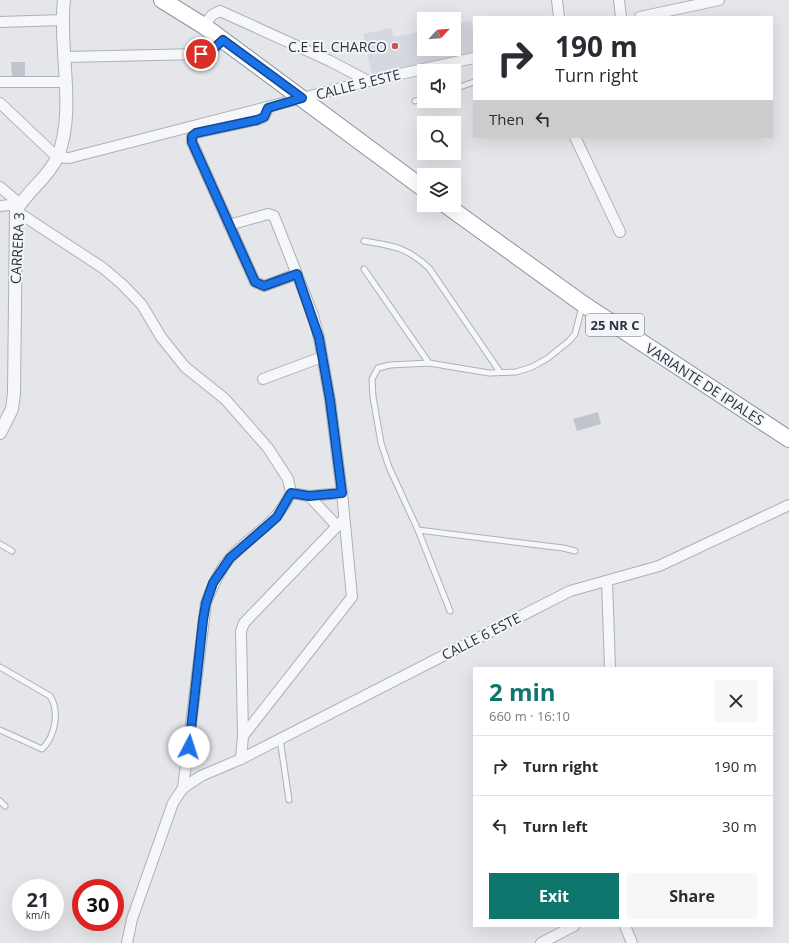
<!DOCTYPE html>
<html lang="en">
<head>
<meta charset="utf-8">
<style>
  :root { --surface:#fff; --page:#f7f7f7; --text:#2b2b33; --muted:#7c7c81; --line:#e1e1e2; --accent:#0f766e }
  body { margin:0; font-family:"Open Sans",sans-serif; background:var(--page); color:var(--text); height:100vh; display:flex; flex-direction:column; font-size:15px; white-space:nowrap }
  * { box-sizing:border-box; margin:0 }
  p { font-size:13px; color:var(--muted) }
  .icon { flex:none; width:22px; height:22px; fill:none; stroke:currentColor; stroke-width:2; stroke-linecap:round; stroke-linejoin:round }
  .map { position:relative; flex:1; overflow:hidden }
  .side { position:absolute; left:473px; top:667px; width:300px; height:260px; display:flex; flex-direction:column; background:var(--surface); border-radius:0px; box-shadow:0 4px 16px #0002 }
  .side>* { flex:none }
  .guide { position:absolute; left:473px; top:16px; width:300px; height:122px; border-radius:0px; box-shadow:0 4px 16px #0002; background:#fff; color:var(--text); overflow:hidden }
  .needle { width:26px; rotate:64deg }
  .fabs { position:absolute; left:417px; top:12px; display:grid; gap:8px }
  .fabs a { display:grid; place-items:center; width:44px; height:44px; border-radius:0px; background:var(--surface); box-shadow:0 4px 16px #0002; font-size:20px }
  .speed { position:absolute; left:12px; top:879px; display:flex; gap:8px; font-size:20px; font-weight:700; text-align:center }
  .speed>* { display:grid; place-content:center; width:52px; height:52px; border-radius:50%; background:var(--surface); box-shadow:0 4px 16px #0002; line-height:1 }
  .speed small { font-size:10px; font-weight:400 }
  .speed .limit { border:6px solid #d22; background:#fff; color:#111 }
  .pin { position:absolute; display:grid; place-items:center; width:34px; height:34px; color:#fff; margin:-17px; border:2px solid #fff; border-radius:50%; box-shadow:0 1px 4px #0007 }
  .me { position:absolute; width:44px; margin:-22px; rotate:5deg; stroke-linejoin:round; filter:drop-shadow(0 0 3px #0008) }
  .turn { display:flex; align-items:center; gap:14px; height:84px; padding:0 16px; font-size:18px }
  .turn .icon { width:52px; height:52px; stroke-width:2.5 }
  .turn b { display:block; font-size:28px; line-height:34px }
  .then { display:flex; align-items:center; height:38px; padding:0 16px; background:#0003; gap:8px; font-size:15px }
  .round { display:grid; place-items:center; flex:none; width:42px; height:42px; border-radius:0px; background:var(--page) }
  .head { display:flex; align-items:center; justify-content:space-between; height:68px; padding:0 16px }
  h1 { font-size:24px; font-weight:700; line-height:30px; color:var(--accent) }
  .button { display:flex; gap:8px; margin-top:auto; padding:8px 16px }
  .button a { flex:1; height:46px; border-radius:0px; background:var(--accent); color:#fff; font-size:16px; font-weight:700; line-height:46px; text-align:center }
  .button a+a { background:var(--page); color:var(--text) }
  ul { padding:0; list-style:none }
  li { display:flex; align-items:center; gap:12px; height:60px; padding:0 16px; border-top:1px solid var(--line) }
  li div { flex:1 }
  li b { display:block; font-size:15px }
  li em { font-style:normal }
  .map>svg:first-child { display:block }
  .built { fill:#d6d8df }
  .building { fill:#c2c4cd }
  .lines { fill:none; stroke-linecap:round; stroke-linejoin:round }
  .service-casing { stroke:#adb0b7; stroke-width:7 }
  .minor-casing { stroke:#adb0b7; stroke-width:12 }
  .tertiary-casing { stroke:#adb0b7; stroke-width:14 }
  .trunk-casing { stroke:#8d92a0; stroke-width:18 }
  .service { stroke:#f6f7f9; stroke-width:5 }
  .minor { stroke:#f6f7f9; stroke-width:10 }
  .tertiary { stroke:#f6f7f9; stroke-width:12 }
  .trunk { stroke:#fff; stroke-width:16 }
  .route-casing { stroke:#114b97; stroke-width:10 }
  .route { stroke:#1a73e8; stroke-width:7 }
  .poi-dot { fill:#c25658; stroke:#f4f5f8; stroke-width:1.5 }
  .labels { text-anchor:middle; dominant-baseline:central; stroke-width:4; stroke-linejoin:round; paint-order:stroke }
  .shield { fill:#f4f5f8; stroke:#696c78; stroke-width:1 }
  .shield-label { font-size:13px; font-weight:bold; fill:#2d3241 }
  .poi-label { font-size:14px; fill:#2d3241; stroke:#f4f5f8; text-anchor:end }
  .street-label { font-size:14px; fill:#2d3241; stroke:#f4f5f8 }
</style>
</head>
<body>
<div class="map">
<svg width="789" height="943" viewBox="0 0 789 943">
  <rect width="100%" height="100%" fill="#e4e6ea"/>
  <polygon class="built" points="471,21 474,37 474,53 372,75 363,34 391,28 394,37 424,31 424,49 454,49 454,24"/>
  <g class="building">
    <polygon points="11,62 25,62 25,76 12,76"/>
    <polygon points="598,412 601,424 577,431 573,419"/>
  </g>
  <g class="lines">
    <g class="service-casing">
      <g id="service">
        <polyline points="454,89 474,82"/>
        <polyline points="415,101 424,98"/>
        <path d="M364 241C394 246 406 247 429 268L500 372"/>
        <polyline points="364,269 429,363"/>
        <polyline points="418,530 450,611"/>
        <polyline points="0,544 12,551"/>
        <polyline points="575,551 563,548 418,530 389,467 381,443 373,397 372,379 378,368 390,365 429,363 489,373 516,372 532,367 548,358 569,341 575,334 582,307"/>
        <path d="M0 667 50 696C60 711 55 737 42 749L0 730"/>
        <polyline points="280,739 289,800"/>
        <polyline points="0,801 5,806"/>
      </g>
    </g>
    <g class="minor-casing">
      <g id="minor">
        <polyline points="557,0 559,17"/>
        <polyline points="619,0 621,17"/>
        <polyline points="640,17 719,0"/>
        <polyline points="0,22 64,20"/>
        <polyline points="204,26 212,15 220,11 330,61 368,81"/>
        <polyline points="64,57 201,54 211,51 223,40"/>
        <polyline points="0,82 65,82"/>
        <polyline points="0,103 57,157 69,158 368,81 474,58"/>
        <polyline points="268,108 264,117 260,119 196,133 192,136 192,142 255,282 264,286 297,274"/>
        <polyline points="575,137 620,232"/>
        <polyline points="0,187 20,204"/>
        <polyline points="0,206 20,204"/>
        <path d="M16 211 103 268 123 285 142 305 161 337 185 367 225 399 268 448 288 479 291 493C275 526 253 533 231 557 219 570 212 587 206 603L183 788 173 803 132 919 127 943"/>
        <polyline points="229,225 268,214 274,216 313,315 319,338 330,400 342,493 352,597 243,736"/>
        <polyline points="263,379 322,357"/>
        <polyline points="291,493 309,496 342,493"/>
        <polyline points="309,496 337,526"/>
        <polyline points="607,581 610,668"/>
        <polyline points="241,759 243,736 241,631 244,623 344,519"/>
        <polyline points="183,788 201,776 241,759 570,591 659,566 789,505"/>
        <polyline points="625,926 632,943"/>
        <polyline points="541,943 574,926"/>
      </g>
    </g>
    <g class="tertiary-casing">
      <path id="tertiary" d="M0 433 12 409 14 393 16 211C27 191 47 179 57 158 77 112 58 48 64 0"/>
    </g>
    <g class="trunk-casing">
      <g id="trunk">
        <polyline points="162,0 204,26 424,189"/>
        <polyline points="446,205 583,304 789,439"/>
      </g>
    </g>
    <use href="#service" class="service"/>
    <use href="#minor" class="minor"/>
    <use href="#tertiary" class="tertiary"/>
    <use href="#trunk" class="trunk"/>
  </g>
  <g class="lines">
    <g class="route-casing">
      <polyline id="route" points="189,747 203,620 206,603 213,583 230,558 277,517 291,493 309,496 342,493 330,400 319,338 297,274 264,286 255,282 192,142 192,136 196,133 257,120 264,117 268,108 302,98 223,40 211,51 201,54"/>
    </g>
    <use href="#route" class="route"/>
  </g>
  <circle class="poi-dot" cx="395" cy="46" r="4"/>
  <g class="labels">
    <rect class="shield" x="586" y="314" width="58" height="22" rx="3"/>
    <g class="shield-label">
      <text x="615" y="325">25 NR C</text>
    </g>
    <g class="poi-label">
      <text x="387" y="46">C.E EL CHARCO</text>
    </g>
    <g class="street-label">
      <text transform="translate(358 84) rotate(-14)">CALLE 5 ESTE</text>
      <text transform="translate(17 248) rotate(-87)">CARRERA 3</text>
      <text transform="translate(705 384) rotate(33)">VARIANTE DE IPIALES</text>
      <text transform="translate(481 636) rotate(-27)">CALLE 6 ESTE</text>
    </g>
  </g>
</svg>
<div class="fabs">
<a><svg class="needle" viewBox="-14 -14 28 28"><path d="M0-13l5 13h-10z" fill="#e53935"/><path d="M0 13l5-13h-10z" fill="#7c7c81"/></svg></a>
<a><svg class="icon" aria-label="sound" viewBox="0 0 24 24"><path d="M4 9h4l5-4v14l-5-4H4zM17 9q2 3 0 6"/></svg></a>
<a><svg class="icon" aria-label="search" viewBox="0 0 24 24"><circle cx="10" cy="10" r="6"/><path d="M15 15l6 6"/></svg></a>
<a><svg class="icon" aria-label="layers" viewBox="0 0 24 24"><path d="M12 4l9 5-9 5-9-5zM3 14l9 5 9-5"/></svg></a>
</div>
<div class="speed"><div>21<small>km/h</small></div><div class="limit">30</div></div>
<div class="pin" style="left:201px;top:54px;background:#d93025"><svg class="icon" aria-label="arrive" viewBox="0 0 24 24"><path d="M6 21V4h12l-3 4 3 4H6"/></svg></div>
<svg class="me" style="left:189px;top:747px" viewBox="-20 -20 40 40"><circle r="19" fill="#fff"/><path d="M0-13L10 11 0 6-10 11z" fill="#1a73e8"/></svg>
<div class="guide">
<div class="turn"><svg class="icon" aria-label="right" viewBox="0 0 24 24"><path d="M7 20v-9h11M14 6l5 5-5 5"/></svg><div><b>190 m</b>Turn right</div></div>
<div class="then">Then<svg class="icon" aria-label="left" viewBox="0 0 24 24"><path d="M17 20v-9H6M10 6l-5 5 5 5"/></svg></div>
</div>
<section class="side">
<div class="head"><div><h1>2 min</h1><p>660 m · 16:10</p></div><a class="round"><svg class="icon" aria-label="close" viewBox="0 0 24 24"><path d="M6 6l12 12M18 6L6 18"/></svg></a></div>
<ul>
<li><svg class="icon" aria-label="right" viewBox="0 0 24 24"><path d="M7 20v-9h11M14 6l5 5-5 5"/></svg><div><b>Turn right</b></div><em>190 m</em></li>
<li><svg class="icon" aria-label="left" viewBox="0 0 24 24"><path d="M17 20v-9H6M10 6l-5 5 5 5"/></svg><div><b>Turn left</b></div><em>30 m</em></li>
</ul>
<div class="button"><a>Exit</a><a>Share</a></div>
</section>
</div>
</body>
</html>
